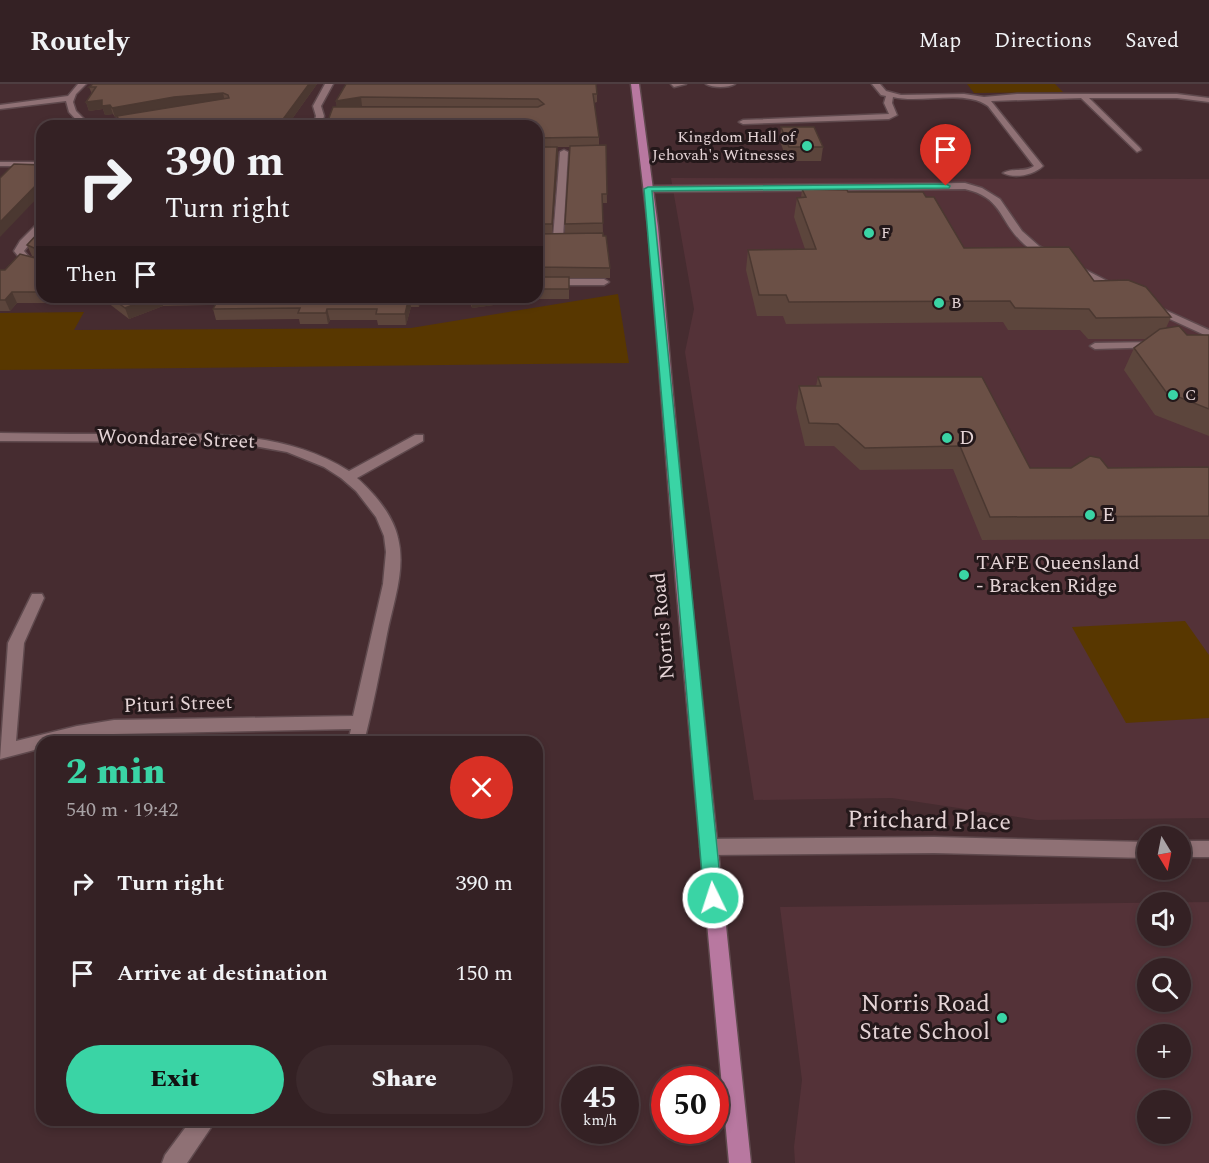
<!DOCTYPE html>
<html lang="en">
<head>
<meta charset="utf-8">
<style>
  :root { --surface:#342124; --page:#3c292c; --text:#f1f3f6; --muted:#a9a3a6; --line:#4e3e41; --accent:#3ad4a5 }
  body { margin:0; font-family:Spectral,serif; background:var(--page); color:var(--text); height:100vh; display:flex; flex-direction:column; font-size:22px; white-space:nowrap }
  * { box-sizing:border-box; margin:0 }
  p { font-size:20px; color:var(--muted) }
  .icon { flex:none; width:33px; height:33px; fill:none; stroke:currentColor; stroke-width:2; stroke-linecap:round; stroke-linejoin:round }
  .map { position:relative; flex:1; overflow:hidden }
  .side { position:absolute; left:36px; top:652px; width:507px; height:390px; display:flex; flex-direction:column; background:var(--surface); border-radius:18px; box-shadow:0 3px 9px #0003,0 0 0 2px var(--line) }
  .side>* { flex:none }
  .guide { position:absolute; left:36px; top:36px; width:507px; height:183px; border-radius:18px; box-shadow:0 3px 9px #0003,0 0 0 2px var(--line); background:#342124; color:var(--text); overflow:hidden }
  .needle { width:39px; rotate:170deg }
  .controls { position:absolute; left:1137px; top:742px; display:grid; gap:12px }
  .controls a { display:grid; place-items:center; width:54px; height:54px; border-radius:50%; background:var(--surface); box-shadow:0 3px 9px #0003,0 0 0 2px var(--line); font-size:30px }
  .speed { position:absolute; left:561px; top:982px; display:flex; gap:12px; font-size:30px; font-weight:700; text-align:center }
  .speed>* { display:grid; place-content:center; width:78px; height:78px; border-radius:50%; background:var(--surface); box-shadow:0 3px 9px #0003,0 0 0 2px var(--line); line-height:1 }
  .speed small { font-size:15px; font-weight:400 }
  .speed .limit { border:9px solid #d22; background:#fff; color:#111 }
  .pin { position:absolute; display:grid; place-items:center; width:51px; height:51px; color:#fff; margin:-62px -26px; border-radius:50% 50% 50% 0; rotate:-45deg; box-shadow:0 0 6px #0007 }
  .pin .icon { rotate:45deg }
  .me { position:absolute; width:66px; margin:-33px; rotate:356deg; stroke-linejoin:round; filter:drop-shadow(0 0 4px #0008) }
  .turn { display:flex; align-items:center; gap:21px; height:126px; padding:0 30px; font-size:27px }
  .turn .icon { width:78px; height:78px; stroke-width:2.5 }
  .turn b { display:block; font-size:42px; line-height:51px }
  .then { display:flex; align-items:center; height:57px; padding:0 30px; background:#0003; gap:12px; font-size:22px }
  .round { display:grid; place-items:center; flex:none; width:63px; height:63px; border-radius:32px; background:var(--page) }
  .summary { display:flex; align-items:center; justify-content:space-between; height:102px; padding:0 30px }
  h1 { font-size:36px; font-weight:800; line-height:45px; color:var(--accent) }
  .primary-button { display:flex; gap:12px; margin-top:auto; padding:12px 30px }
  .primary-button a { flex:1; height:69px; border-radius:36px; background:var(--accent); color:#111; font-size:24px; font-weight:800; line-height:69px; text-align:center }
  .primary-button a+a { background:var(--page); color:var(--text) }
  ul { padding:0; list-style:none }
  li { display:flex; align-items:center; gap:18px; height:90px; padding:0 30px }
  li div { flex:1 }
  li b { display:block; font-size:22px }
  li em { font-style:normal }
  header { display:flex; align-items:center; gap:36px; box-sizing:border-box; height:84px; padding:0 30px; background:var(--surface); border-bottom:2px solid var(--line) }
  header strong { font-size:28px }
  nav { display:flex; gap:33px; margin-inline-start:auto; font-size:21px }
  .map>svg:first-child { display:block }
  .built { fill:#543238; fill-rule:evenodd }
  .green { fill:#583700 }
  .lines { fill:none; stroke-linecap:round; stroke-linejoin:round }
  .minor-casing { stroke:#5f494d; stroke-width:3 }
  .major-casing { stroke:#5f494d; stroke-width:3 }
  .minor { fill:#8f7175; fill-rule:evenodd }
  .major { fill:#b878a0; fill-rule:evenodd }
  .wall { fill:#5c453c; fill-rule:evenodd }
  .shaded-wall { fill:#4b3831 }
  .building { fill:#6b5046; stroke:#4b3831; stroke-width:1.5 }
  .route { fill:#3ad4a5; stroke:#268a6b; stroke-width:1.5 }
  .poi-dot { fill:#3ad4a5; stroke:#24181a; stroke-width:2 }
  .labels { text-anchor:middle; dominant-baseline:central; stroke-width:6; stroke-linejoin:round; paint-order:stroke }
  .far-poi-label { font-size:16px; fill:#e5d4d6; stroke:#24181a; text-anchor:start }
  .poi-label { font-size:20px; fill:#e5d4d6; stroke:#24181a; text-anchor:start }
  .street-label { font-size:20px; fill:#e5d4d6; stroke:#24181a }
  .near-street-label { font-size:24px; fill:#e5d4d6; stroke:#24181a }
  .near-poi-label { font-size:24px; fill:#e5d4d6; stroke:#24181a; text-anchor:end }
</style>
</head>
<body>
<header>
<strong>Routely</strong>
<nav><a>Map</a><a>Directions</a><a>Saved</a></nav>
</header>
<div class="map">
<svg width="1209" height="1079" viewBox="0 0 1209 1079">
  <rect width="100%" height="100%" fill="#462c30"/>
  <g class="built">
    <polygon points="671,94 1209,95 1209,734 1037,736 892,714 754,716 685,268 694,225"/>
    <path d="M1209 818V1079H795L794 1063 802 996 780 823ZM1148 819H1180V852H1148ZM1148 885H1180V918H1148ZM1148 951H1180V984H1148ZM1148 1017H1180V1050H1148Z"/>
  </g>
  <g class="green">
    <polygon points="967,0 1055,0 1063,8 974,9"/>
    <polygon points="618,210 629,279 0,286 0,229 84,228 74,246 411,244"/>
    <polygon points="1185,537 1209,571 1209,634 1126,639 1072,543"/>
  </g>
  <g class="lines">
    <g class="minor-casing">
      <g id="minor">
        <polygon points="78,0 86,0 76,10 73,18 76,27 89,40 139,31 143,33 103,42 82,42 69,28 66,17 0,25 0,21 68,12"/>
        <polygon points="325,0 333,0 321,22 324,32 321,42 313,42 316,32 313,22"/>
        <polygon points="671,0 686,0 674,3"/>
        <path d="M706 0H735C728 4 713 4 706 0Z"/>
        <path d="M872 0H880L886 7 901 11 964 10 984 13 1017 10H1177L1209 14V18L1177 14H1089L1140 64 1141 66 1137 68 1081 14 991 17 1043 82C1034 91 1015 95 1003 89 1012 83 1025 89 1034 82L988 22C965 5 921 20 893 13L892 19 897 31 889 35 743 40 739 38 743 36 889 30 884 19 886 12 881 11Z"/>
        <polygon points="564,66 568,68 563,154 558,157 553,154 560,68"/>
        <rect x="0" y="78" width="42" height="4"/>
        <path d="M965 99 982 104 1000 115 1022 147 1039 162 1123 205 1114 207C1085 194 1048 182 1024 160 998 137 1004 114 965 105L648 108 644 105 648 102Z"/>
        <polygon points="42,135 42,144 24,167 29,173 42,178 42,184 22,177 14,167 20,157"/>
        <polygon points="537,195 604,195 609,198 604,201 537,201"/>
        <polygon points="1152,220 1209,246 1209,253 1148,225 1148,221"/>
        <polygon points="1156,258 1161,261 1160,263 1095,265 1090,262 1095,259"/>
        <path d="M0 349C47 350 94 350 141 350 213 350 286 347 349 387L415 351H423V357L357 394C374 409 393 431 398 454 406 486 393 519 387 550 380 586 373 623 364 658H348L351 645 114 650 65 658H42V664L0 675 8 559 32 510H42L44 514 24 559 16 657 77 642 114 636 353 632 383 500 386 468 384 452 376 433 356 407 341 394 324 383 287 368 231 358 0 357Z"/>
        <polygon points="934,753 1148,758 1148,774 934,769 709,771 703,769 700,763 703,757 709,755"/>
        <rect x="1180" y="757" width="29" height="16"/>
        <polygon points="191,1036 216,1036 187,1079 162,1079 165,1071"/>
      </g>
    </g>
    <g class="major-casing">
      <polygon id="major" points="631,0 639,0 658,143 690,500 751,1079 729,1079 676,500 648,143"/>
    </g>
    <use href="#minor" class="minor"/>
    <use href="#major" class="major"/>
  </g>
  <g class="wall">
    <path d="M317 0 287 42H120L117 33H115L113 30 105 31 103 25 89 27 86 18 92 10 89 3ZM188 21 141 28 177 22Z"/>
    <path d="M346 0 597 10V18L594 19 599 53V61H606L607 119H602L603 149 610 184V194H569V215H537L472 224 469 216 446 219 444 213H537V42L337 23 336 17ZM362 22 493 23H356ZM557 63H570L565 140V150H552L558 72Z"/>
    <polygon points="781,43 823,63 821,77 787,77 780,57"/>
    <polygon points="802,105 848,108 964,164 1094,197 1171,233 1166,244 1187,251 1209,251 1209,352 1155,331 1124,286 1134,264 1146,255 1088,255 1080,246 1008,246 1003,238 786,240 783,232 757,232 746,186 748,166 805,165 794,133 797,114 801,114"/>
    <polygon points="42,147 42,213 66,213 61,219 17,219 10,227 0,227 0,186 5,186 39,175 32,172 27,161"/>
    <polygon points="102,213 214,213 210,221 163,222 129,235 103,215"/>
    <polygon points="215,213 421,213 419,223 411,223 406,241 378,241 377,236 330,236 328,240 300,240 299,235 216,236 213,225 215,221 213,216"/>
    <polygon points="818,293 1030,384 1209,383 1209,455 982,456 953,385 860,386 834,362 805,362 796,324 799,302 816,302"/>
  </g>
  <g class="shaded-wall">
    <polygon points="309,0 317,0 287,42 278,42"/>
    <polygon points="223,9 225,18 177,22 115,33 112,24 174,13"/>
    <polygon points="361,13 362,22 337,26 336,17"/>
    <polygon points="102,16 110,21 113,30 105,31 103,25 89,27 86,18"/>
    <polygon points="557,63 558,72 552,150 552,140"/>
    <polygon points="42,95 42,109 0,153 0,138"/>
    <polygon points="12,208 17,219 10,227 5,216"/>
    <polygon points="537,209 537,215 472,224 471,213 537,213"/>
    <polygon points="58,213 66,213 61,219"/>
    <polygon points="153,213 160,213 163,222 129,235 125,224"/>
    <polygon points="207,213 214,213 210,221"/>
    <polygon points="409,213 411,223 406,241 405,230"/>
    <polygon points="417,213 421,213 419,223"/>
    <polygon points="445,213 469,213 469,216 446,219"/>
    <polygon points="327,225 330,236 328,240 326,229"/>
  </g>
  <g class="building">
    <polygon points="93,0 309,0 278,42 122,42 117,32 229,14 228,11 223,9 174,13 112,24 110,21 102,22 102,16 86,18 96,3 89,3"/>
    <polygon points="346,0 596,0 597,10 593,10 599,53 537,54 537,42 326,42 333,23 538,23 544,20 538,15 361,13 336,17"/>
    <polygon points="781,43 814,43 823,63 789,63"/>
    <polygon points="606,61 607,110 602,110 603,139 565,140 570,62"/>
    <polygon points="537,63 557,63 552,140 537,140"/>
    <polygon points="14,80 42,81 42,95 0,138 0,94"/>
    <polygon points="802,105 847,106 848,108 923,108 926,113 934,113 964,164 1069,163 1094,197 1128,196 1146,203 1171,233 1096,234 1089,225 1015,224 1010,217 789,218 786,211 759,211 748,166 816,165 797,114 806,113"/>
    <polygon points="40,147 42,147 42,208 12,208 5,216 0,216 0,186 5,186 20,170 39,175 39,166 27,161"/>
    <polygon points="603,149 603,152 606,152 610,184 537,183 537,150"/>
    <rect x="537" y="193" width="32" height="12"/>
    <polygon points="110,213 153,213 125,224"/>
    <polygon points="215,213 409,213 405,230 376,230 377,225 327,225 326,229 298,229 300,224 213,225 218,216 213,216"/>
    <polygon points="1179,242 1187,251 1209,251 1209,325 1166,308 1134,264 1160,245"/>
    <polygon points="818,293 982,293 1030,384 1071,384 1090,372 1100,374 1108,384 1209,383 1209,432 990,433 960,362 865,364 838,340 809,339 799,302 821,302"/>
  </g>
  <polygon class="route" points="946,100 950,102 949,104 652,107 722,814 719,819 713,822 707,819 704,814 644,105 648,103"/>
  <g class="poi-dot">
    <circle cx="807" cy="62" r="6"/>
    <circle cx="869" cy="149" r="6"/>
    <circle cx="939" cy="219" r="6"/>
    <circle cx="1173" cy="311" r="6"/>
    <circle cx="947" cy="354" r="6"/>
    <circle cx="1090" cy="431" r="6"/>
    <circle cx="964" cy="491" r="6"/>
    <circle cx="1002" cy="934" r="6"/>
  </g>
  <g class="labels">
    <g class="far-poi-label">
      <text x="795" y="53" text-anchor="end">Kingdom Hall of<tspan x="795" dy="18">Jehovah's Witnesses</tspan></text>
      <text x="881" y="149">F</text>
      <text x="951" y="219">B</text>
      <text x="1185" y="311">C</text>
    </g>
    <g class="poi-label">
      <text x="959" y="354">D</text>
      <text x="1102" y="431">E</text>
      <text x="976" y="479">TAFE Queensland<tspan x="976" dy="23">- Bracken Ridge</tspan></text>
    </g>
    <g class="street-label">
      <text transform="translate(176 355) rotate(2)">Woondaree Street</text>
      <text transform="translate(663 542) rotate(-95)">Norris Road</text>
      <text transform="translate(178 620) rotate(-2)">Pituri Street</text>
    </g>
    <g class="near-street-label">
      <text transform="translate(929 737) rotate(1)">Pritchard Place</text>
    </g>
    <g class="near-poi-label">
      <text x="990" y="920">Norris Road<tspan x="990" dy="28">State School</tspan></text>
    </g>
  </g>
</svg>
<div class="controls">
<a><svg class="needle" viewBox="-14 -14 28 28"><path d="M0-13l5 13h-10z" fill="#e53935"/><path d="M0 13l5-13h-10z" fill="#a9a3a6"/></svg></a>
<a><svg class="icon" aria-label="sound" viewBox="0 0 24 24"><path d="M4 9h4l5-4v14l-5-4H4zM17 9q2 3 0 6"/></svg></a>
<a><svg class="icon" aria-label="search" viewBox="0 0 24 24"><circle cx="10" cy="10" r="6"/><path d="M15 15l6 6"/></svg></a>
<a>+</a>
<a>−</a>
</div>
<div class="speed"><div>45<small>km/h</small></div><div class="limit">50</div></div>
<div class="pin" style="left:946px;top:102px;background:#d93025"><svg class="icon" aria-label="arrive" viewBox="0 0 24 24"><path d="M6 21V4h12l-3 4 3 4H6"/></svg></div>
<svg class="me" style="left:713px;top:814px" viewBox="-20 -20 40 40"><circle r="17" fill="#3ad4a5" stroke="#fff" stroke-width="3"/><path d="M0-11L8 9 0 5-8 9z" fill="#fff"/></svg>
<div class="guide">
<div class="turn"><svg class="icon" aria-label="right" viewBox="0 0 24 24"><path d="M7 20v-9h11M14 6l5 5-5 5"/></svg><div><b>390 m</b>Turn right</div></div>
<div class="then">Then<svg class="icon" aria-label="arrive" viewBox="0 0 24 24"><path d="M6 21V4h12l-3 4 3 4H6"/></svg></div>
</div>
<section class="side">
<div class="summary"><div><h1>2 min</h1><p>540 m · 19:42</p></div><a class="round" style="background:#d93025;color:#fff"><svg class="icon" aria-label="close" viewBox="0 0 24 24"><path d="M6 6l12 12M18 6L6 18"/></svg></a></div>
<ul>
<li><svg class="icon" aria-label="right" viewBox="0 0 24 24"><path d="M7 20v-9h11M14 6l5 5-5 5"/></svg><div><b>Turn right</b></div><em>390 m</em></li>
<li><svg class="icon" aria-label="arrive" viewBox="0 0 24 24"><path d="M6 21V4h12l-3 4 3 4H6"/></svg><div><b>Arrive at destination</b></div><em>150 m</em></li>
</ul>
<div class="primary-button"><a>Exit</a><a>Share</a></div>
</section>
</div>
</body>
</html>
